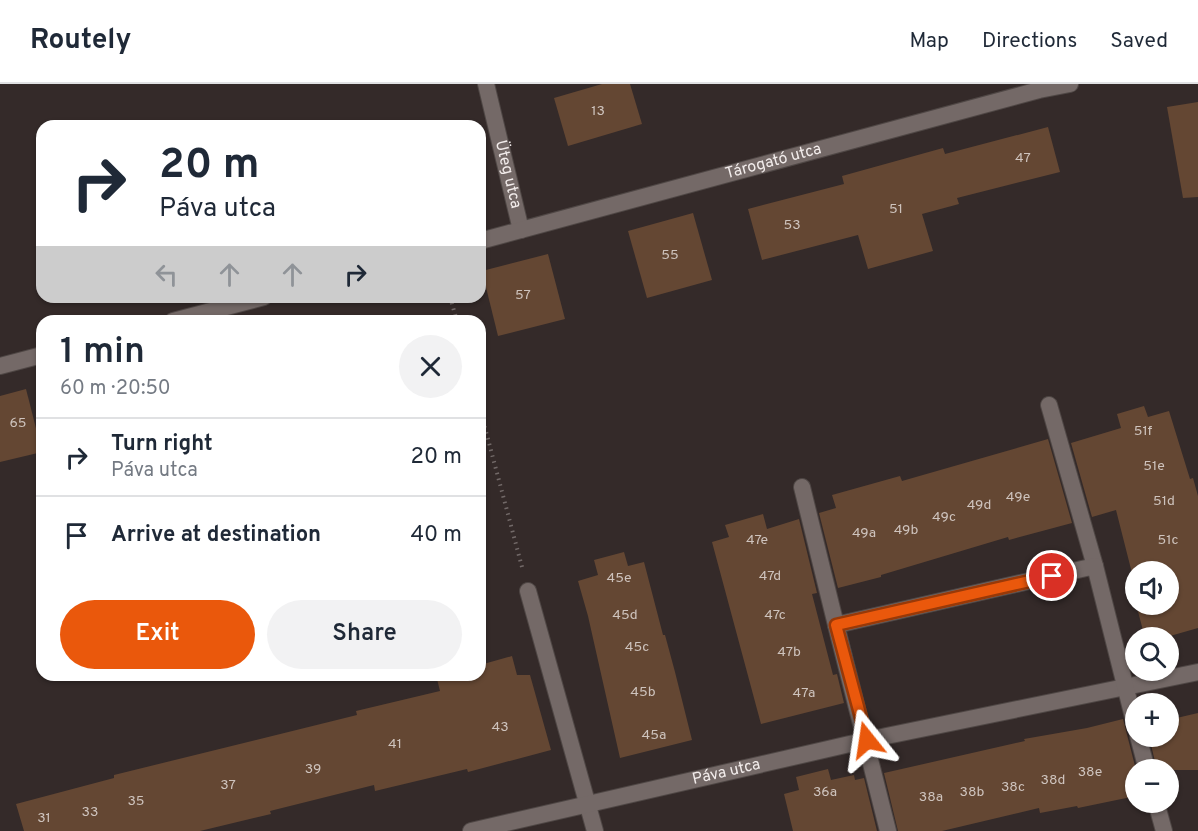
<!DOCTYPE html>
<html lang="en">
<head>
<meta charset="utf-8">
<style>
  :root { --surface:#fff; --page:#f2f2f3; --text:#1f2937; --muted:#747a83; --line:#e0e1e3; --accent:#ea580c }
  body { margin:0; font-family:Overpass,sans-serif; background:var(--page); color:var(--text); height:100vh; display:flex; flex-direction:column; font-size:22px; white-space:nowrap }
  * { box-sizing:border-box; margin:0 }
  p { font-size:20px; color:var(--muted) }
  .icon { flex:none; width:33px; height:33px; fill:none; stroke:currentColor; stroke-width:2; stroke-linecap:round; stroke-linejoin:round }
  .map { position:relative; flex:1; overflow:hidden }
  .side { position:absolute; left:36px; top:231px; width:450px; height:366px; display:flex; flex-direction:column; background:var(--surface); border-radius:18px; box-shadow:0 2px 4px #0004 }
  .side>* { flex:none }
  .hud { position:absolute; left:36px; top:36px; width:450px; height:183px; border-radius:18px; box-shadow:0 2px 4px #0004; background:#fff; color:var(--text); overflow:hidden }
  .buttons { position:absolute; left:1125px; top:477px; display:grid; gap:12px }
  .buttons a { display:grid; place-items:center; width:54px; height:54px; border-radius:50%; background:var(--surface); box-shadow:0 2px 4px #0004; font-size:30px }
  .pin { position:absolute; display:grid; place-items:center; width:51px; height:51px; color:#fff; margin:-26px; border:3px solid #fff; border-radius:50%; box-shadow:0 2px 6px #0007 }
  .me { position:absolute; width:66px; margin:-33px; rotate:345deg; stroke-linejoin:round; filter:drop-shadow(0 0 4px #0008) }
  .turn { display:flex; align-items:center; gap:21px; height:126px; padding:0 24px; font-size:27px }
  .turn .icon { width:78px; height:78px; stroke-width:2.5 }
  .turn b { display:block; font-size:42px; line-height:51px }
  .lanes { display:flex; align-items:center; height:57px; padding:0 24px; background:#0003; justify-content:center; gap:30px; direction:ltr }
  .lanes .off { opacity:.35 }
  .round { display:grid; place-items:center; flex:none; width:63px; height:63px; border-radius:32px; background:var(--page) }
  .head { display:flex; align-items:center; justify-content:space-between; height:102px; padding:0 24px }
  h1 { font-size:36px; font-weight:600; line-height:45px }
  .action { display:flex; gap:12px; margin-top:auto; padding:12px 24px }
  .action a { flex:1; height:69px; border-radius:36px; background:var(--accent); color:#fff; font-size:24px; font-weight:600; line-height:69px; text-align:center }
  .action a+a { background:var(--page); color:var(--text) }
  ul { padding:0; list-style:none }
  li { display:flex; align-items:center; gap:18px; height:78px; padding:0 24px; border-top:2px solid var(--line) }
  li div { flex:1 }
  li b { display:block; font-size:22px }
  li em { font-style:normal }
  header { display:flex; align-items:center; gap:36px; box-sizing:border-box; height:84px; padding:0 30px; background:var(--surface); border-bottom:2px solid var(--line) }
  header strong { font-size:28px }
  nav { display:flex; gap:33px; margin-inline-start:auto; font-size:21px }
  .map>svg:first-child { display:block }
  .building { fill:#644733 }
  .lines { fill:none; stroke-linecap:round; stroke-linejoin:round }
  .minor-casing { stroke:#4f4745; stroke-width:18 }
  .path { stroke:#726968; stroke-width:4; stroke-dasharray:1.5 4.5; stroke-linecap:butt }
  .minor { stroke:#746967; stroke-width:16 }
  .route-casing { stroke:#983908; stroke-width:15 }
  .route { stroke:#ea580c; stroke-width:10 }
  .labels { text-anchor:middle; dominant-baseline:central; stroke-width:6; stroke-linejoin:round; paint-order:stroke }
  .number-label { font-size:14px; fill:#cec3bd }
  .street-label { font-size:16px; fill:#f2eceb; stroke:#342a29 }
</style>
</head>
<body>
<header>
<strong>Routely</strong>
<nav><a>Map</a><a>Directions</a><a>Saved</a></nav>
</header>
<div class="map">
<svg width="1198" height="747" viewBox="0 0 1198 747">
  <rect width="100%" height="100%" fill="#342a29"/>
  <g class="building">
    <polygon points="602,0 630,0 642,40 568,62 554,14"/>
    <polygon points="1198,18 1198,113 1183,114 1167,23"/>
    <polygon points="1048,43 1060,88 957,114 959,120 922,130 933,167 868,185 858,151 762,176 748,125 844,100 842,92 943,64 945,70"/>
    <polygon points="693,129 712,196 647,214 628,147"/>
    <polygon points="548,170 565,235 498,252 482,187"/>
    <polygon points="26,305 42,368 0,378 0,312"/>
    <polygon points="1144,322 1148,333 1169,327 1190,395 1193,394 1198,412 1198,544 1163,554 1145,554 1136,520 1168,520 1168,488 1136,488 1136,519 1130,498 1134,497 1116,426 1092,433 1071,359 1121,344 1117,330"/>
    <polygon points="1048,355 1072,439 1009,456 1008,453 881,491 881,493 838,504 819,429 836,424 832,411 900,392 902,397"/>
    <polygon points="763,430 767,445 799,435 817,509 812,510 833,591 837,590 844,619 761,640 712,458 729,453 725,441"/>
    <polygon points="624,468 628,482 644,478 663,551 665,551 675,588 692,656 620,674 588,532 578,497 598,491 594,476"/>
    <polygon points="512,572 517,591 530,591 551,666 468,688 467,685 375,707 374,701 270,727 271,730 200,747 24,747 16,720 114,694 114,691 357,631 356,627 440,607 436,591 480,591 480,581"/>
    <polygon points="1198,629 1198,686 1157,686 1149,652 1168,652 1168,636"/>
    <polygon points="1123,635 1136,686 1136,712 1078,724 1077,722 1040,729 1039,724 942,747 898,747 884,689 1025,657 1024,655 1087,644"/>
    <polygon points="828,685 831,696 854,691 855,696 864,694 877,747 793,747 784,710 799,706 796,693"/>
  </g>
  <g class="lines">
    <g class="minor-casing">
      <g id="minor">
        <path id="s1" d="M486 0 521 146"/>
        <path id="s2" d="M480 157 1039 6 1070 0"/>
        <polyline points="173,237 264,213"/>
        <polyline points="0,282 42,271"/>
        <polyline points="1049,321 1095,482"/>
        <polyline points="802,403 836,541"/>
        <polyline points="528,507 595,747"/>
        <polyline points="1138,652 1147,686"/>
        <polyline points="1156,718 1164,747"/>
        <path id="s3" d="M471 747 867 656 1198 588"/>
        <polyline points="888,747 836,541 1095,482 1136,645"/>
      </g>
    </g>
    <g class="path">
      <polyline points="450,213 457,237"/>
      <polyline points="480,325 522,483"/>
    </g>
    <use href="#minor" class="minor"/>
  </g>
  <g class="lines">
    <g class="route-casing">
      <polyline id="route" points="867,656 836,541 1052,492"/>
    </g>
    <use href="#route" class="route"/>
  </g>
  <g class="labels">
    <g class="number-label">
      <text x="598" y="27">13</text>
      <text x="1023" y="74">47</text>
      <text x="896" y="125">51</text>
      <text x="792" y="141">53</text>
      <text x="670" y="171">55</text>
      <text x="523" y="211">57</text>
      <text x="18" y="339">65</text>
      <text x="1143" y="347">51f</text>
      <text x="1154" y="382">51e</text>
      <text x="1018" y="413">49e</text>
      <text x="1164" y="417">51d</text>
      <text x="979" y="421">49d</text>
      <text x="944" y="433">49c</text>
      <text x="906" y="446">49b</text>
      <text x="864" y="449">49a</text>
      <text x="757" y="456">47e</text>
      <text x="1168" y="456">51c</text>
      <text x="770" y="492">47d</text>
      <text x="619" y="494">45e</text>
      <text x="625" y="531">45d</text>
      <text x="775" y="531">47c</text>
      <text x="637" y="563">45c</text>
      <text x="789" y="568">47b</text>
      <text x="643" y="608">45b</text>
      <text x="804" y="609">47a</text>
      <text x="500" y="643">43</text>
      <text x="654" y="651">45a</text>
      <text x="395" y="660">41</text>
      <text x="313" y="685">39</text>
      <text x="1090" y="688">38e</text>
      <text x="1053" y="696">38d</text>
      <text x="228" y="701">37</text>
      <text x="1013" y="703">38c</text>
      <text x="825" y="708">36a</text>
      <text x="972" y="708">38b</text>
      <text x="931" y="713">38a</text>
      <text x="136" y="717">35</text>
      <text x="90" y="728">33</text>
      <text x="44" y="734">31</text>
    </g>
    <g class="street-label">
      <text stroke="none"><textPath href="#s2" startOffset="304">Tárogató utca</textPath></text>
      <text stroke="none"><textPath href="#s1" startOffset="93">Üteg utca</textPath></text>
      <text stroke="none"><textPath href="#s3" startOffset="262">Páva utca</textPath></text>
    </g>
  </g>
</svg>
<div class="buttons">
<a><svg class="icon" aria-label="sound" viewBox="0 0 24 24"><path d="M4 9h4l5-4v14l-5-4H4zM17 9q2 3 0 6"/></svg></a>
<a><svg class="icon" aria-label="search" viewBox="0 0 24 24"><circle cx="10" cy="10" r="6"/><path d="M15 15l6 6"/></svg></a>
<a>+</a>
<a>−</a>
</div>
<div class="pin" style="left:1052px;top:492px;background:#d93025"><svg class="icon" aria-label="arrive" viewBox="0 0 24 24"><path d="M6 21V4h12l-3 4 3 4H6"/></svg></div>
<svg class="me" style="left:867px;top:656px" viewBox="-20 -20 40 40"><path d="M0-17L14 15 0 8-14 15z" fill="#ea580c" stroke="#fff" stroke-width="4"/></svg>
<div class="hud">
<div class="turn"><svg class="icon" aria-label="right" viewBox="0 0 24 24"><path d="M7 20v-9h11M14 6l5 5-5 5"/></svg><div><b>20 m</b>Páva utca</div></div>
<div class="lanes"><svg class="icon off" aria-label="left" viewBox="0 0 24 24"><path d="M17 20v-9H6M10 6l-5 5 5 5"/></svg><svg class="icon off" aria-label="ahead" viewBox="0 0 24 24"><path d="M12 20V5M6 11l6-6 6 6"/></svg><svg class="icon off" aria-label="ahead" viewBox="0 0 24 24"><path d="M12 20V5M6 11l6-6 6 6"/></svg><svg class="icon" aria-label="right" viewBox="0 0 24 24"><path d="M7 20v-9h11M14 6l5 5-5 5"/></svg></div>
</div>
<section class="side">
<div class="head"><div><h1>1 min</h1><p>60 m · 20:50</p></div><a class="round"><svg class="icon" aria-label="close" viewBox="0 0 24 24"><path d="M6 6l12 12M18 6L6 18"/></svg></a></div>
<ul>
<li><svg class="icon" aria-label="right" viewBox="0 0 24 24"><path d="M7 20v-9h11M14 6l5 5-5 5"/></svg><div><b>Turn right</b><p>Páva utca</p></div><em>20 m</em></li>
<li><svg class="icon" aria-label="arrive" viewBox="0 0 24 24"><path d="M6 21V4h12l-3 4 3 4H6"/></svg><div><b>Arrive at destination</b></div><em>40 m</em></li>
</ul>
<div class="action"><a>Exit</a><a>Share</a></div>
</section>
</div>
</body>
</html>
